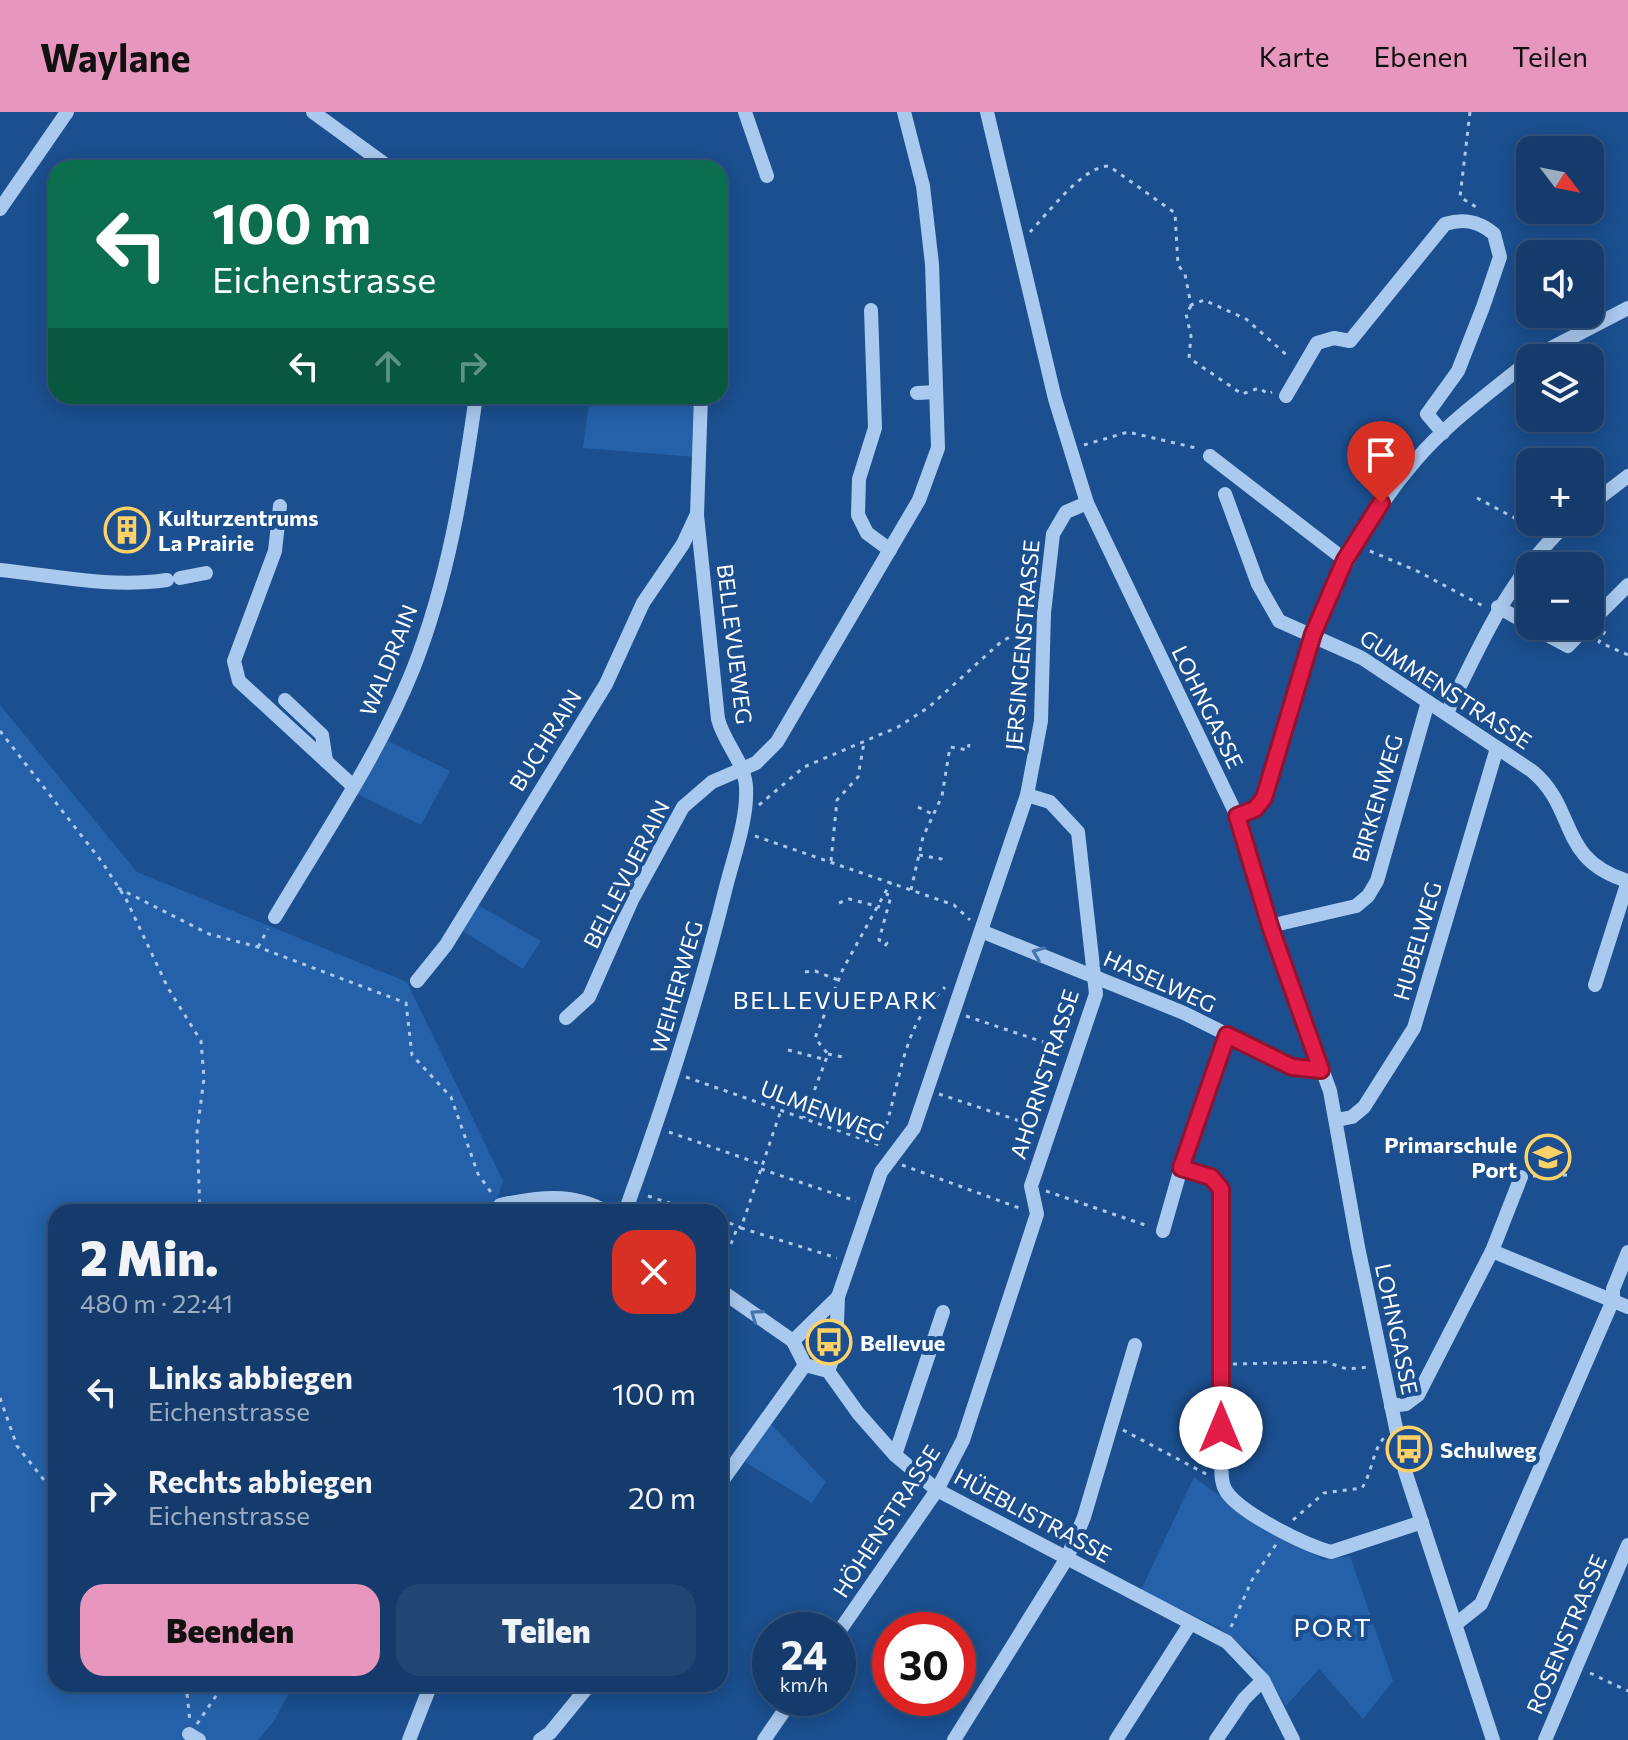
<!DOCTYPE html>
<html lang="de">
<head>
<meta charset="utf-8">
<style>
  :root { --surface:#143b6b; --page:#214673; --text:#f1f3f6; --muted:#9dadc1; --line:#33557e; --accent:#e797bd }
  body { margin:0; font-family:Commissioner,sans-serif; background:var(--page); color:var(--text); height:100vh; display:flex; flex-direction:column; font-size:30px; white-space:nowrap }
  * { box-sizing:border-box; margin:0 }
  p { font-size:26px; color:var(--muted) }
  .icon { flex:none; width:44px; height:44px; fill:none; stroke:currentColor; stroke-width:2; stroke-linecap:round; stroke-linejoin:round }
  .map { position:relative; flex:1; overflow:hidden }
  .details { position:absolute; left:48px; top:1092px; width:680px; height:488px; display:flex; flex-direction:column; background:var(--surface); border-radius:24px; box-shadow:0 4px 20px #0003,0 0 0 2px var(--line) }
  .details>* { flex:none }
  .guide { position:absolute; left:48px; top:48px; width:680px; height:244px; border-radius:24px; box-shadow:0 4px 20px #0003,0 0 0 2px var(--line); background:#0b6e4f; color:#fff; overflow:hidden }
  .needle { width:52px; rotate:122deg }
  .controls { position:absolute; left:1516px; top:24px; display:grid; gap:16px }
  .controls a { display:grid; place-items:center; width:88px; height:88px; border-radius:16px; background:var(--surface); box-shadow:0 4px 20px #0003,0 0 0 2px var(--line); font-size:40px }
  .speed { position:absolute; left:752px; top:1500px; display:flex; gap:16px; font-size:40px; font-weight:700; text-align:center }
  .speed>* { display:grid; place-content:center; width:104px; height:104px; border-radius:50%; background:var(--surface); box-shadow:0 4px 20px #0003,0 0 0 2px var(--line); line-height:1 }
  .speed small { font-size:20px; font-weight:400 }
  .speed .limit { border:12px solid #d22; background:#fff; color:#111 }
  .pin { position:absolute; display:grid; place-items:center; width:68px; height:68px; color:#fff; margin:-82px -34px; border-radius:50% 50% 50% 0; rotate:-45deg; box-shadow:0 0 8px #0007 }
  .pin .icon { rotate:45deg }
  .me { position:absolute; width:88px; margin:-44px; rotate:0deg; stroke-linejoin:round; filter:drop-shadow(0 0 6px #0008) }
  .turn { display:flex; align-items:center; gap:28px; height:168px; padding:0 32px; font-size:36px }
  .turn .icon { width:104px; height:104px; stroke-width:2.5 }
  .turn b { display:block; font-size:56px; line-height:68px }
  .lanes { display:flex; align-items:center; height:76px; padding:0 32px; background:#0003; justify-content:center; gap:40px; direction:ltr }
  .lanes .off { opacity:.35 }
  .round { display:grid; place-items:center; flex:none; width:84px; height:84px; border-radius:24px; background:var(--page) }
  .headline { display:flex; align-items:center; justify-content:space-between; height:136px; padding:0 32px }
  h1 { font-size:48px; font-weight:800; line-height:60px }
  .button { display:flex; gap:16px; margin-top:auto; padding:16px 32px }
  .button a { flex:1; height:92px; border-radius:24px; background:var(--accent); color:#111; font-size:32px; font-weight:800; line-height:92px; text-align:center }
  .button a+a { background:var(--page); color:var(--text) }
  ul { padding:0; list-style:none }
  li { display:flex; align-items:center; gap:24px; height:104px; padding:0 32px }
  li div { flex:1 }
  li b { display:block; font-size:30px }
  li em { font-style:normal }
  header { display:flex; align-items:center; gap:48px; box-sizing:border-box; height:112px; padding:0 40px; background:var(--accent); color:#111 }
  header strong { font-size:38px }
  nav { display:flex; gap:44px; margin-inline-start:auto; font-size:28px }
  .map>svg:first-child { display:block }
  .green { fill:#2461a8 }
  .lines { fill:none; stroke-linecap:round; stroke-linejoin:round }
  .path { stroke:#a9c9ee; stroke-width:3; stroke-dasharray:4 6; stroke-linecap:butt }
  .minor { stroke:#a9c9ee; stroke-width:14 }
  .oneway { stroke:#4674ac }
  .route-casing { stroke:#92132f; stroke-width:20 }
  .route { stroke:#e11d48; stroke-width:14 }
  .labels { text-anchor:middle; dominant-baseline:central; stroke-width:8; stroke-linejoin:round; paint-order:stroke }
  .poi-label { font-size:22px; font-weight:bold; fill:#fff; stroke:#1b4f8f; text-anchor:start }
  .street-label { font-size:22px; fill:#fff; stroke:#1b4f8f }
  .neighbourhood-label { font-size:24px; letter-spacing:2px; fill:#fff; stroke:#1b4f8f }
  .quarter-label { font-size:26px; letter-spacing:2px; fill:#fff; stroke:#1b4f8f }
</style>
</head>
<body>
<header>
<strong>Waylane</strong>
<nav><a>Karte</a><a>Ebenen</a><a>Teilen</a></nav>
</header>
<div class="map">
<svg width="1628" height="1628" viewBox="0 0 1628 1628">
  <rect width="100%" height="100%" fill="#1b4f8f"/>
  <g class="green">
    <polygon points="590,284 695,284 695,345 583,336"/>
    <polygon points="0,593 137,760 407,870 503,1069 493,1100 56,1100 56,1572 294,1572 274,1609 258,1628 0,1628"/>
    <polygon points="386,628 450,659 421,713 355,681"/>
    <polygon points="478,793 541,829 523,857 461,818"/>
    <polygon points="770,1311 826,1370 812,1391 745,1350"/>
    <polygon points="1194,1365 1258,1412 1324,1448 1350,1444 1393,1569 1363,1607 1319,1557 1286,1594 1256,1546 1221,1517 1141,1478"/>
  </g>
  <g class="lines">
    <g class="path">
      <polyline points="1470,0 1460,85 1476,95"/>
      <path d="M1030 120C1048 101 1083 54 1109 54L1175 101 1178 153 1185 162 1191 193 1204 188 1246 207 1290 246"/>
      <polyline points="1191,194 1186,202 1191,224 1189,246 1242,282 1259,276 1268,282 1272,280"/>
      <polyline points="1084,333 1128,320 1196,336"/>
      <polyline points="1477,386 1541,420"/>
      <polyline points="1370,439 1417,459 1485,495"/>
      <polyline points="1605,519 1599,530 1628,543"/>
      <polyline points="0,619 102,750 126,787 168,876 201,929 204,966 197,1020 200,1100"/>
      <polyline points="759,693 804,655 898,615 929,595 1002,529 1012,524 1019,531 1026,570"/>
      <polyline points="918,695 934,703"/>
      <polyline points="755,724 954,793 970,808"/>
      <polyline points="919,743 941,747 942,744"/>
      <polyline points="831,749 837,688 858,665 864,631"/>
      <polyline points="118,776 209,822 258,835 406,891 412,943 451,985 478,1062 493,1083"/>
      <polyline points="911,778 923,725 942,684 950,635 968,638 969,632"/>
      <polyline points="839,791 849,787 880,795"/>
      <polyline points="885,834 887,831 879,828 891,784 886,782"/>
      <polyline points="258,835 268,817"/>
      <polyline points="805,860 815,859 838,868"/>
      <polyline points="966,904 1061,936"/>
      <polyline points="788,938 827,948"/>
      <polyline points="828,942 843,945"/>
      <polyline points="686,965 882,1034"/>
      <polyline points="939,982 1038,1015"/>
      <polyline points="804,1006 828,942 815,926 843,857 891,770"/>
      <polyline points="669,1020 763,1053"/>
      <path d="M880 1032C896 991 900 934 924 899 929 890 938 883 945 875"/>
      <polyline points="902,1053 1022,1097"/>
      <polyline points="761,1057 856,1089"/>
      <polyline points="1533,1064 1568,1063"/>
      <polyline points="1046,1079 1148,1114"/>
      <polyline points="648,1084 697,1100"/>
      <polyline points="720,1108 738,1114"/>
      <polyline points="741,1116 837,1146"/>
      <polyline points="720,1160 738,1114 741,1116 781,998"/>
      <polyline points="1233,1252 1326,1250 1347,1257 1369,1255"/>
      <polyline points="0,1286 17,1334 56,1383"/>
      <polyline points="1123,1318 1208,1363"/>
      <path d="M1293 1408 1324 1381 1362 1376C1372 1361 1373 1337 1384 1326"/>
      <polyline points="1231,1515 1252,1468 1277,1431"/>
      <polyline points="1590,1561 1628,1579"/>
      <polyline points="186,1572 190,1610"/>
      <polyline points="197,1612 224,1572"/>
    </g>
    <g class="minor">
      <polyline points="313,0 390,56"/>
      <polyline points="745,0 767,64"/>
      <polyline points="987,0 1055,287 1087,391 1237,704 1270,814 1330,979 1358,1135 1405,1359 1493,1628"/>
      <polyline points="0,97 67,0"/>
      <polyline points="871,198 875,316 859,367 858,403 867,421 890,438"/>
      <polyline points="1532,246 1628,196"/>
      <polyline points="917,281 936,280"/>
      <path d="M1286 284 1317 231 1334 226 1350 229 1445 112C1464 106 1479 109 1494 122L1500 145 1483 195 1458 259 1427 302 1443 321"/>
      <polyline points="1210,344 1345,448"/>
      <path d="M1225 382 1258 472 1279 509 1362 546 1532 659C1578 697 1557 748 1628 769"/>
      <polyline points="1590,393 1628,364"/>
      <polyline points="280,394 275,439 234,549 239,569 353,674"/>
      <path d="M0 458C57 464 110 476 167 468"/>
      <polyline points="180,466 206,461"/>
      <polyline points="1498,495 1530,513"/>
      <polyline points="1590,511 1628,473"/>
      <polyline points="1531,514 1568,534 1587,514"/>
      <polyline points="285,588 322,623 326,649"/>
      <path d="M1447 601C1481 531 1510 463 1569 410"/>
      <path d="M1237 704 1255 697 1264 686C1302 560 1327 451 1415 349 1448 310 1491 280 1530 248"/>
      <path d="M275 805C323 724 379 643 414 555 448 468 463 376 476 284"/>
      <polyline points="1270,814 1356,794 1368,784 1377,769 1428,590"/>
      <polyline points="981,819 1184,901 1292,955 1321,958"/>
      <polyline points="417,869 446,833 606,572 643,491 683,432 696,404"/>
      <polyline points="1595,873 1628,769"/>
      <polyline points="566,906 589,885 632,788 683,695 712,670 756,651 777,630 919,388 938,336 932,152 923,74 904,0"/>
      <polyline points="1337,1008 1352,1005 1364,995 1414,916 1497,636"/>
      <path d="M1181 1056 1211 1065 1221 1077V1348C1222 1358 1220 1370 1226 1379 1240 1401 1305 1433 1331 1440L1422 1410"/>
      <path d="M500 1093C538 1085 572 1080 607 1100"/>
      <path d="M625 1100C664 993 699 885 726 775 734 743 748 707 746 674 744 649 724 631 718 607L697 403 701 284"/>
      <polyline points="1163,1119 1189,1028 1227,923"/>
      <polyline points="1492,1139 1628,1195"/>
      <polyline points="720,1178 793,1229 805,1253"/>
      <polyline points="793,1229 838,1185 881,1060 914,1016 1027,683 1041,609 1044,501 1053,422 1066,400 1087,391"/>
      <polyline points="805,1253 828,1259 858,1301 895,1343 937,1378 1227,1530 1263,1568 1293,1628"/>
      <polyline points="828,1259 836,1237 838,1185"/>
      <polyline points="1391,1294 1406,1292 1418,1283 1492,1139 1521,1065"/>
      <polyline points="895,1343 943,1200"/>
      <polyline points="720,1372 805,1253"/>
      <polyline points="1456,1512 1481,1492 1613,1188 1613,1177 1628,1140"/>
      <polyline points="838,1521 937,1378 963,1328 1037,1102 1031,1074 1096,882 1078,720 1050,690 1027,683"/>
      <polyline points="189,1622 199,1628"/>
      <polyline points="409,1628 431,1572"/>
      <polyline points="540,1628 550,1621 590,1572"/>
      <polyline points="764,1628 793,1586"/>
      <polyline points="954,1628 1067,1446 1084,1405 1135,1233"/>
      <polyline points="1116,1628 1190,1512"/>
      <polyline points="1216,1628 1244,1587 1263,1568"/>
      <polyline points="1545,1628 1628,1433"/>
    </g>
  </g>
  <defs><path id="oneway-chevron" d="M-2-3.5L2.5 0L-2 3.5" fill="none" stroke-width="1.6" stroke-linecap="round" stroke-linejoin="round" transform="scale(2)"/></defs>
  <g class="oneway">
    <use href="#oneway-chevron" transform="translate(1038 841) rotate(-158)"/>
    <use href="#oneway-chevron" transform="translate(756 1203) rotate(-145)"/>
  </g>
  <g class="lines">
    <g class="route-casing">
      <polyline id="route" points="1221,1316 1221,1077 1211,1065 1181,1056 1227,923 1292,955 1321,958 1270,814 1237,704 1255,697 1264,686 1313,522 1345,448 1381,391"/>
    </g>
    <use href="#route" class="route"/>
  </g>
  <defs>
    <g id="building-ring" transform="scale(2.3)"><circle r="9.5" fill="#1b4f8f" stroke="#ffd166" stroke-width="1.5"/><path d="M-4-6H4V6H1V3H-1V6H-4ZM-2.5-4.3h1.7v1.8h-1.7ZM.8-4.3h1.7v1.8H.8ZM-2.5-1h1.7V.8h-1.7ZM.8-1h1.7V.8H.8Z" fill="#ffd166"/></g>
    <g id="school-ring" transform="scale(2.3)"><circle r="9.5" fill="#1b4f8f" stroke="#ffd166" stroke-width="1.5"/><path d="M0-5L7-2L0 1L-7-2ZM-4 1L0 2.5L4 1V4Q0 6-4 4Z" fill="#ffd166"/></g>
    <g id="bus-ring" transform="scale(2.3)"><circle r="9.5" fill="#1b4f8f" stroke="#ffd166" stroke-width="1.5"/><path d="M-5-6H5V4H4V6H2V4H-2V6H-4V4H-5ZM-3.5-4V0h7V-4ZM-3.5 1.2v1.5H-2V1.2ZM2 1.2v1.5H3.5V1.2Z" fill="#ffd166"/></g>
  </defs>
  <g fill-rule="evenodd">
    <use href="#building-ring" x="127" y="418"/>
    <use href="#school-ring" x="1548" y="1045"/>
    <use href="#bus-ring" x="829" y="1230"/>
    <use href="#bus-ring" x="1409" y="1337"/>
  </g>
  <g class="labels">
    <g class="poi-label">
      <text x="158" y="405">Kulturzentrums<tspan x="158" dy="25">La Prairie</tspan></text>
      <text x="1517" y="1032" text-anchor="end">Primarschule<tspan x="1517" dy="25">Port</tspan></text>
      <text x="860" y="1230">Bellevue</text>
      <text x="1440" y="1337">Schulweg</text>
    </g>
    <g class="street-label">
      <text transform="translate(735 532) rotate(83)">BELLEVUEWEG</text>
      <text transform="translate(1022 533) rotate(-85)">JERSINGENSTRASSE</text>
      <text transform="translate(388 548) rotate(-68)">WALDRAIN</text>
      <text transform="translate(1446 577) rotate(33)">GUMMENSTRASSE</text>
      <text transform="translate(1208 595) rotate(64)">LOHNGASSE</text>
      <text transform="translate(545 628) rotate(-58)">BUCHRAIN</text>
      <text transform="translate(1377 686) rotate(-74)">BIRKENWEG</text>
      <text transform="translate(626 762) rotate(-63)">BELLEVUERAIN</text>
      <text transform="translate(1417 829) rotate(-74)">HUBELWEG</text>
      <text transform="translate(1160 869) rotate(24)">HASELWEG</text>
      <text transform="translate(676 875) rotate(-74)">WEIHERWEG</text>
      <text transform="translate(1044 962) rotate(-72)">AHORNSTRASSE</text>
      <text transform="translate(823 998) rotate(21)">ULMENWEG</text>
      <text transform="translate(1397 1217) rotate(78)">LOHNGASSE</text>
      <text transform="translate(1033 1403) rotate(28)">HÜEBLISTRASSE</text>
      <text transform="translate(886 1409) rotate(-57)">HÖHENSTRASSE</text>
      <text transform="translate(1566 1522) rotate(-67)">ROSENSTRASSE</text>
    </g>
    <g class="neighbourhood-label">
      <text x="836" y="887">BELLEVUEPARK</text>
    </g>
    <g class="quarter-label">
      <text x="1333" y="1514">PORT</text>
    </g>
  </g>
</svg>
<div class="controls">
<a><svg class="needle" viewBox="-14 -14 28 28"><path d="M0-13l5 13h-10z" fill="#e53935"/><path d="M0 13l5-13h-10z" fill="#9dadc1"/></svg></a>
<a><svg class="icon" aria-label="sound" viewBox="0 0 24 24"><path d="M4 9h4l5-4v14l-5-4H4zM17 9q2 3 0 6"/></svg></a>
<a><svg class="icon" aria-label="layers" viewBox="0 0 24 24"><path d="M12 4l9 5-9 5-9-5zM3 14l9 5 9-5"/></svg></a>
<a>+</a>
<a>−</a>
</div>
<div class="speed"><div>24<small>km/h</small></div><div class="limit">30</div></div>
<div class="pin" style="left:1381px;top:391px;background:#d93025"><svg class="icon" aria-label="arrive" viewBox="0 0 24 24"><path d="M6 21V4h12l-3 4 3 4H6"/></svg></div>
<svg class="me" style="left:1221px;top:1316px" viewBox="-20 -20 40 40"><circle r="19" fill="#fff"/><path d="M0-13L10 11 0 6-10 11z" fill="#e11d48"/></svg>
<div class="guide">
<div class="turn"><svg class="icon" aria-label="left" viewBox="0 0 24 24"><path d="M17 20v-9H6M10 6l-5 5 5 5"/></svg><div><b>100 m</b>Eichenstrasse</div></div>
<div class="lanes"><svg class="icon" aria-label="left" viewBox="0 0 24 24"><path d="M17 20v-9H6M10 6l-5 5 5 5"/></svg><svg class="icon off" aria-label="ahead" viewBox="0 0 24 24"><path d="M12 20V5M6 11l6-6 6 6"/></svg><svg class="icon off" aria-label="right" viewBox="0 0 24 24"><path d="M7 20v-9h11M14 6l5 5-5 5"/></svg></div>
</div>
<section class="details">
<div class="headline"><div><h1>2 Min.</h1><p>480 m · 22:41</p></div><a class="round" style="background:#d93025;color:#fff"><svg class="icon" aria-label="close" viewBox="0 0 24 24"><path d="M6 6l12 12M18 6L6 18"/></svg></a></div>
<ul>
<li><svg class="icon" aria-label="left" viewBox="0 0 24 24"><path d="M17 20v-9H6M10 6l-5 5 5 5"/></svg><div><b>Links abbiegen</b><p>Eichenstrasse</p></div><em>100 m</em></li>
<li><svg class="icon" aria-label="right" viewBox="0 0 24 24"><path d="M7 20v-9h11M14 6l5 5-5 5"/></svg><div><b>Rechts abbiegen</b><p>Eichenstrasse</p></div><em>20 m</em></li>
</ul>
<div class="button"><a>Beenden</a><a>Teilen</a></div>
</section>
</div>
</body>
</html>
